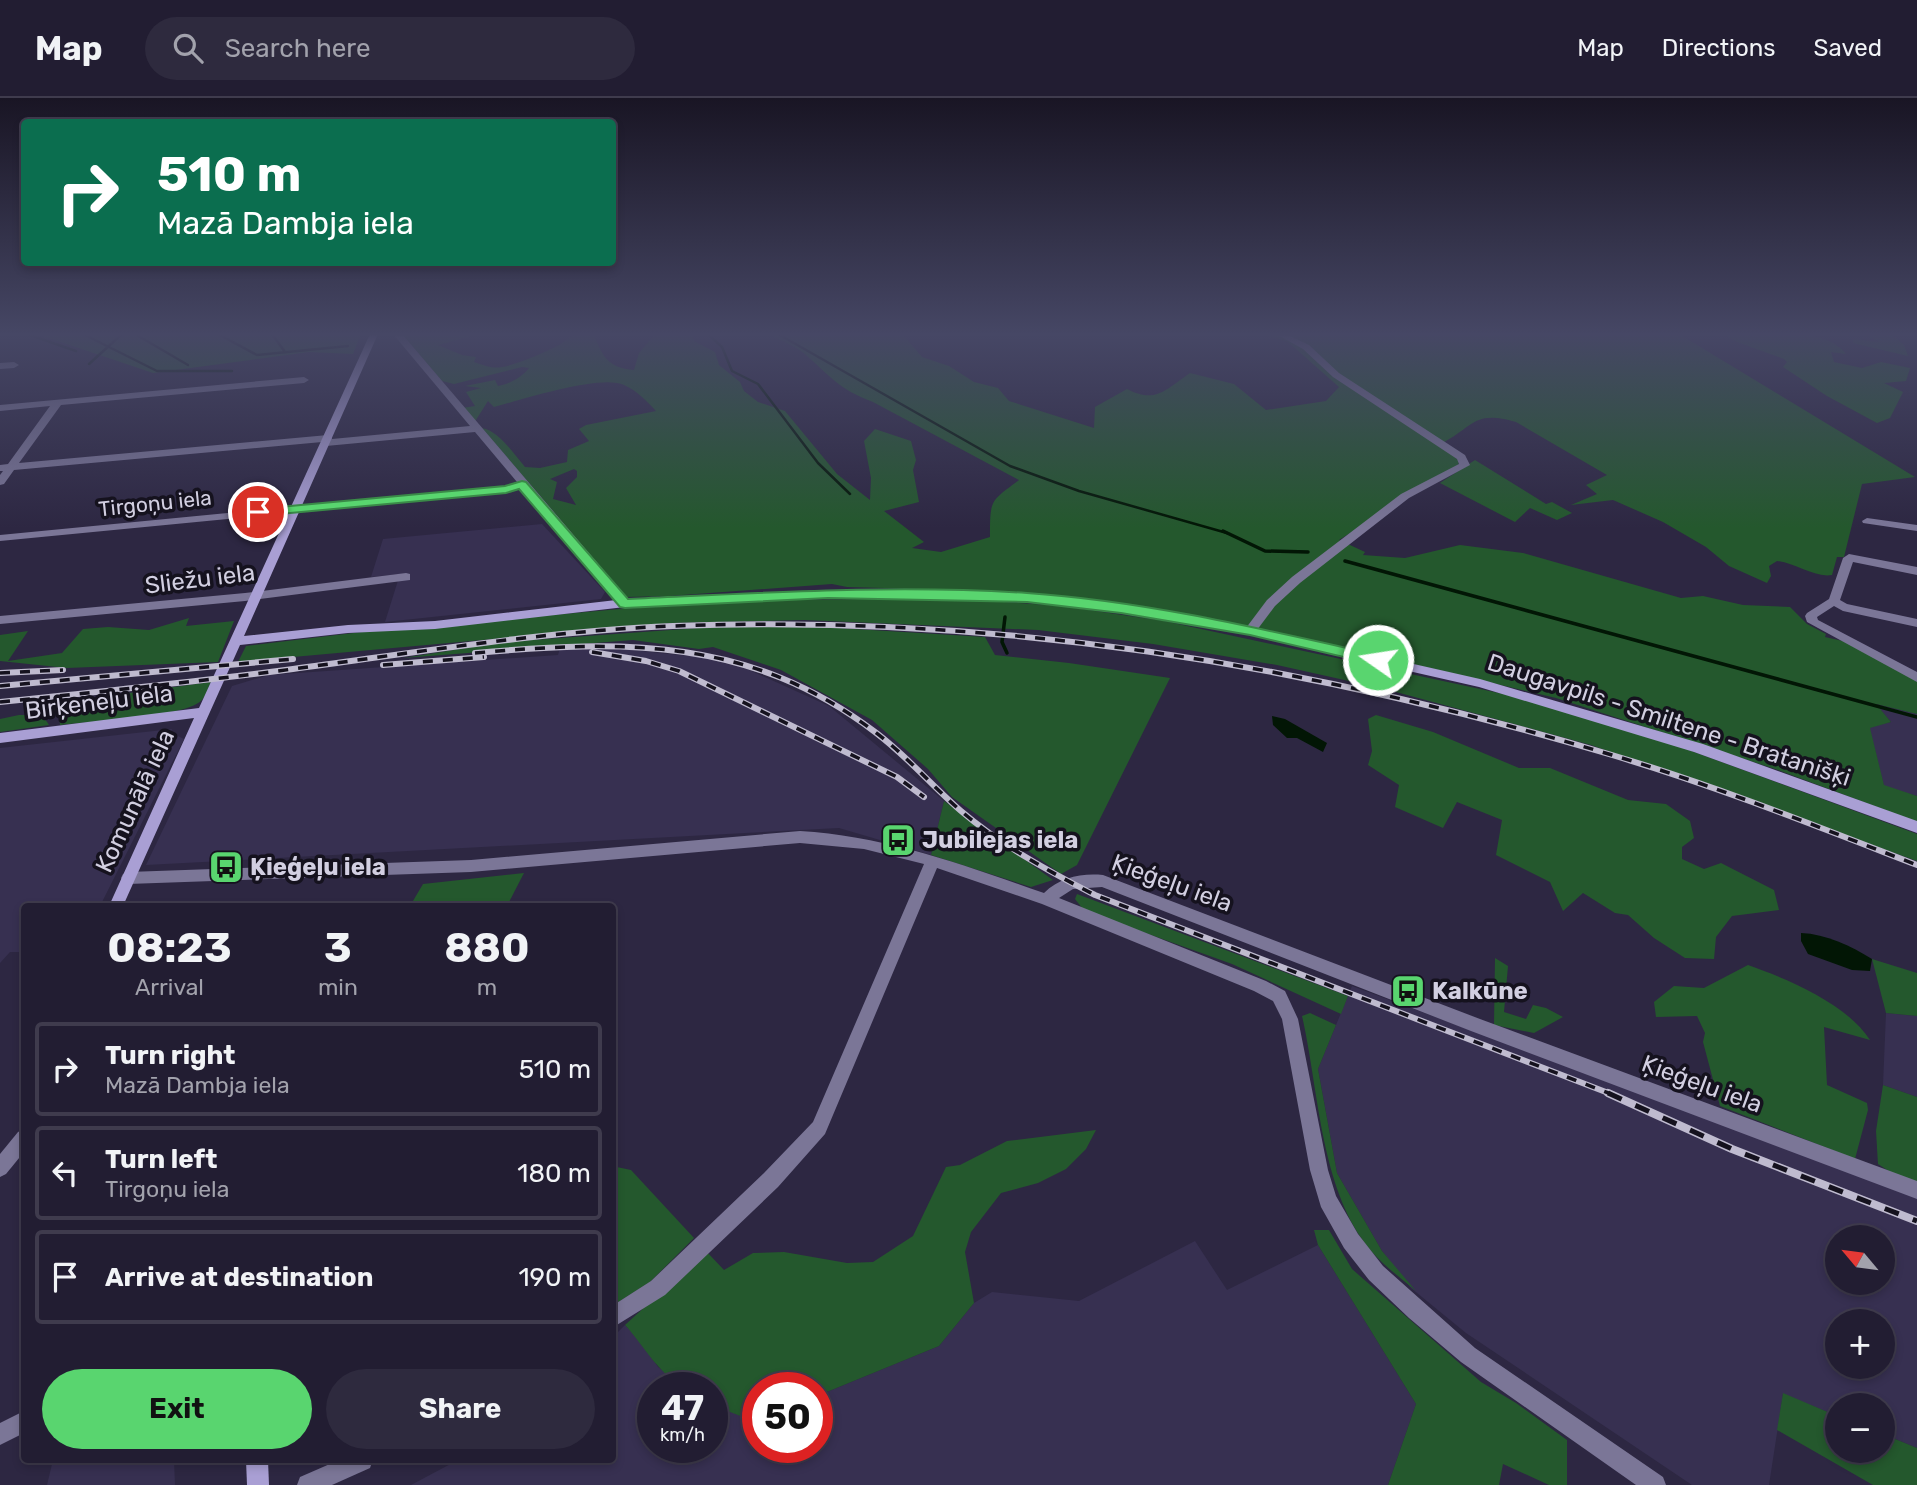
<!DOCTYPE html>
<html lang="en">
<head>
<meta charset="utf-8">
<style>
  :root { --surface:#221d32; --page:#2e2a3e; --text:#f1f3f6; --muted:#a2a2ac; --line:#3f3b4d; --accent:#59d56f }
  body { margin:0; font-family:Rubik,sans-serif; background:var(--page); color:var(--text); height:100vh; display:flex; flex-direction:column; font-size:26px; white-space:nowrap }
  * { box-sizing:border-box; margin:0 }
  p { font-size:23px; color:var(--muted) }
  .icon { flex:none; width:38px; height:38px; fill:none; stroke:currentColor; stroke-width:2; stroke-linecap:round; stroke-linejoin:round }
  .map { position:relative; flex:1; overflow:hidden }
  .side { position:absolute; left:21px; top:805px; width:595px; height:560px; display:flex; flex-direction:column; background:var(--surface); border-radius:7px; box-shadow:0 4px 10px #0003,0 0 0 2px var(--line) }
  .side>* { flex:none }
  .banner { position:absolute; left:21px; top:21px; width:595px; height:147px; border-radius:7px; box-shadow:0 4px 10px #0003,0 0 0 2px var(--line); background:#0b6e4f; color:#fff; overflow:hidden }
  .needle { width:46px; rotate:299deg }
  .tools { position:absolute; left:1825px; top:1127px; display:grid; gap:14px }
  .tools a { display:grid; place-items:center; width:70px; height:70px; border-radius:50%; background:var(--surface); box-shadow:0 4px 10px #0003,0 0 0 2px var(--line); font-size:35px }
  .speed { position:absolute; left:637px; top:1274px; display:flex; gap:14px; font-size:35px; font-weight:700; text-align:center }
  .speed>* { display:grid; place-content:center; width:91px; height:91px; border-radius:50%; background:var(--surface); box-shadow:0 4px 10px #0003,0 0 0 2px var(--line); line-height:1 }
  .speed small { font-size:18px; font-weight:400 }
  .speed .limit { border:10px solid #d22; background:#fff; color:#111 }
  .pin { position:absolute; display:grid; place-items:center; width:60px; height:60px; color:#fff; margin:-30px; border:4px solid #fff; border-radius:50%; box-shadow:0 2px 7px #0007 }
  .me { position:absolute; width:77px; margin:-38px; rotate:283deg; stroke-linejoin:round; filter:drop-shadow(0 0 5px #0008) }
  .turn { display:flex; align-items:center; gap:24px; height:147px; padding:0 21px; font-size:32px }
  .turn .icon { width:91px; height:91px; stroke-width:2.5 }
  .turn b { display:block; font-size:49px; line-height:60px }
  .eta { display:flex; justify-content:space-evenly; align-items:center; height:119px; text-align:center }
  .eta b { font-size:42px; font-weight:700; line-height:49px }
  .cta { display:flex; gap:14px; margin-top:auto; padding:14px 21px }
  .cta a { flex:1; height:80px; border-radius:42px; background:var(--accent); color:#111; font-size:28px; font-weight:700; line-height:80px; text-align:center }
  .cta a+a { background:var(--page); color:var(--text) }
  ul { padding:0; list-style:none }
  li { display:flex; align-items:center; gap:21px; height:94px; margin:0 14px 10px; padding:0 7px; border:4px solid var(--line); border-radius:7px }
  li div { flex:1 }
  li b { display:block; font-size:26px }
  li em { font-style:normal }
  header { display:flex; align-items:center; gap:42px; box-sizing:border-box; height:98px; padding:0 35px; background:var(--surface); border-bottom:2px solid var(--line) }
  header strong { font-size:33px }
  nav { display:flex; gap:38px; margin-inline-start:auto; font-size:24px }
  .search { width:490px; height:63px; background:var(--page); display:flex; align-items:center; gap:18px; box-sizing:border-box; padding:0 24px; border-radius:38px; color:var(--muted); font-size:26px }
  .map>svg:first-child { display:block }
  .built { fill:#373051; fill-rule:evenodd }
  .green { fill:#24582d; fill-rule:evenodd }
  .water { fill:#021605 }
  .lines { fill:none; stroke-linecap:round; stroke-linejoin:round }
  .stream-far1 { stroke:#021605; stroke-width:2.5 }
  .stream { stroke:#021605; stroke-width:3.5 }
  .street { fill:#7b7697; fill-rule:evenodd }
  .secondary { fill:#a99fd4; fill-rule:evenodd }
  .rail-far1-casing { stroke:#bfbbcf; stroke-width:6 }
  .rail-casing { stroke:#bfbbcf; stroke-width:8 }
  .rail-far1 { stroke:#15121e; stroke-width:3.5; stroke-dasharray:10; stroke-linecap:butt }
  .rail { stroke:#15121e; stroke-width:5; stroke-dasharray:15; stroke-linecap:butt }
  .route { fill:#59d56f; stroke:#3a8a48; stroke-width:2 }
  .labels { text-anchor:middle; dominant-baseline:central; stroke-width:7; stroke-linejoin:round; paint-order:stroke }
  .far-street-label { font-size:21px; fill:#d2cfe1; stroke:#15121e }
  .street-label { font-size:24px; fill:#d2cfe1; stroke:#15121e }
  .poi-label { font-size:24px; font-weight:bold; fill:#d2cfe1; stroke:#15121e; text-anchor:start }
</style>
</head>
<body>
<header>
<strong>Map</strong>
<div class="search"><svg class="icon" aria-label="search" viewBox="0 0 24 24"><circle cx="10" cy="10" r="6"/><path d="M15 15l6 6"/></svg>Search here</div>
<nav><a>Map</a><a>Directions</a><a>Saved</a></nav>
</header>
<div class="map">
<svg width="1917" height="1387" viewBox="0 0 1917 1387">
  <rect width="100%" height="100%" fill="#2d2742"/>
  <g class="built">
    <polygon points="542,426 605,494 601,501 385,524 400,476 371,479 383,441"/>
    <polygon points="560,550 631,552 700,559 747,571 829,608 944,703 931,757 839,730 146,767 232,588 269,577 558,557"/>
    <polygon points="1875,606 1917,616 1917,698 1884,688 1869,629 1891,624"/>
    <polygon points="172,631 168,640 178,638 184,641 100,808 24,808 24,854 10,854 0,865 0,650"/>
    <path d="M1352 888 1917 1098V1350L1883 1336V1307H1838L1837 1318 1783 1296 1769 1387H1692L1466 1235 1411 1190 1382 1153 1337 1075 1318 971ZM1838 1139H1883V1185H1838ZM1838 1223H1883V1269H1838Z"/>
    <polygon points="1886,915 1917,918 1917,999 1883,987"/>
    <polygon points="1195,1143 1227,1192 1318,1147 1416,1306 1388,1387 411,1387 458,1362 612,1362 613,1239 625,1227 639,1241 658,1269 687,1290 653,1290 653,1349 712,1349 712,1307 758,1323 758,1349 817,1349 817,1298 939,1248 974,1205 992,1194 1079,1203"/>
    <polygon points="53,1362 174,1362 175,1387 47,1387"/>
  </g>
  <g class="green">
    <polygon points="37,236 361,236 353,256 309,254 153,275"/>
    <path d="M402 236H478L438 247 462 257 476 259 474 264C484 267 491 271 502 269 516 267 567 247 573 236H594C602 258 608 270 634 272L639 255 655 236H692L694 243 715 254 719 267 740 284 744 293 758 304 785 313 837 376 870 402 871 380 864 343 875 331 911 343 916 362 913 372 919 404 884 413 924 444 912 450 941 454 990 439C990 401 990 404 1019 382L873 304C839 291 832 280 806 257 796 248 780 242 768 236L904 238 922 259 949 268 974 284 998 290 1009 303 1094 330 1095 309 1127 291C1156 306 1165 292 1190 275L1234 286 1266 312 1326 303 1339 289 1288 244 1263 236H1679L1915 379 1862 386 1844 459H1837L1832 477C1814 480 1796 465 1777 463L1769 468 1771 478 1767 485 1729 468 1706 449 1663 424 1613 402 1571 407 1597 396 1586 387 1607 377 1516 324C1473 312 1475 328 1441 346L1459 363 1458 368 1339 442 1365 454 1363 457 1405 460 1460 447 1523 455 1681 500 1703 498 1743 507 1790 509 1807 526 1826 536 1825 539 1847 544 1917 583V616L1876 606 1891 624 1870 630 1884 687 1917 698V724L1775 671 1556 600 1316 543 1191 519 959 492 847 489 832 486 669 498 626 499 482 330C499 333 514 356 525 369L540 370 567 364 568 352 589 343 579 331 586 327 656 313C647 303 636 292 624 287 601 276 521 302 494 309L488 303 474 325 462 310 475 308 466 294 481 290 465 288 495 282 498 288C510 286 522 279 529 270L522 269 454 286 442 283ZM574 371 577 373V379L566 390 576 407 553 401 557 384 550 381Z"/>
    <path d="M1723 236C1756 236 1825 227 1846 256L1831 254 1834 264 1862 270 1881 264 1910 270 1906 283 1884 285 1903 294 1890 320 1877 325 1827 298 1783 269 1787 264 1784 261 1737 244Z"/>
    <polygon points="1864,236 1891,236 1904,247 1908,258 1853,245 1853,241 1880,244"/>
    <polygon points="1475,362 1546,406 1552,404 1572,415 1557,422 1530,410 1515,424 1440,385"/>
    <polygon points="949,500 1061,508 1164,523 1508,597 1667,644 1917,736 1917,763 1591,647 1385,591 1277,567 1153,546 1038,532 804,522 671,525 238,564 246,548 362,534 620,511 792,502"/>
    <polygon points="189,520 186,528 234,523 218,564 67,570 0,563 0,537 28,533 8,563 62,555 83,531 108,529 149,532"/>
    <polygon points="712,529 822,529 985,539 995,557 1069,565 1170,580 1077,767 1061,776 952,699 928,671 872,622 781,572 713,549 699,551 633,542 403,560 505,544"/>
    <path d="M211 584C208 590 206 598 201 603 181 620 89 623 60 627L59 615 48 609 70 603Z"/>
    <path d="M19 617C31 617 43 615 49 627L0 634V621Z"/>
    <polygon points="1376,617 1433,634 1519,670 1550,670 1628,702 1666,706 1690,723 1694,740 1682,749 1682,761 1704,771 1721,765 1774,792 1779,812 1732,818 1716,839 1714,861 1685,860 1654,840 1628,817 1615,815 1583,795 1563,813 1550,784 1496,757 1502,722 1457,704 1443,730 1395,709 1399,687 1368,667 1372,653 1368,621"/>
    <polygon points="944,703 1053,782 1031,789 931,757"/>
    <polygon points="524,775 507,808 410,808 423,786"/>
    <polygon points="1077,796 1348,898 1341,916 1232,866 1101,819 1082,810 1075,801"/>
    <polygon points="1495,860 1508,868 1504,914 1526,921 1533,907 1546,910 1563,919 1534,935 1494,927"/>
    <polygon points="1872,861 1917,875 1917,918 1886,915"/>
    <path d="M1748 867C1788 881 1847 906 1870 942L1824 929 1827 987 1867 1005 1868 1012 1855 1061 1720 1008 1703 944 1705 935 1697 918 1656 919 1654 904 1674 888 1704 890Z"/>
    <path d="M1310 915 1336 927 1318 971 1337 1075 1382 1153 1416 1193C1397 1177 1376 1162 1362 1141 1320 1081 1318 987 1302 918Z"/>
    <polygon points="1883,987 1917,999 1917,1085 1893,1076 1878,1066 1876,1033"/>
    <path d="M1096 1032 1086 1051 1066 1071 1038 1085 1001 1095 971 1134 965 1154 974 1205 939 1248 817 1298V1290H758L756 1324 712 1307V1290C705 1290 696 1291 689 1290 664 1285 642 1245 625 1227L706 1153 724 1172 753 1155 784 1154 847 1165 873 1164 913 1138 946 1069 960 1067 1007 1043Z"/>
    <polygon points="612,1068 631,1072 694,1140 650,1184 612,1208"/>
    <polygon points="1314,1132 1329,1132 1352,1171 1481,1284 1516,1305 1567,1342 1567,1387 1549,1387 1503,1366 1499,1387 1388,1387 1416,1306 1318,1147"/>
    <polygon points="1783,1295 1837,1318 1838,1353 1883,1353 1883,1336 1917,1350 1917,1387 1873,1387 1777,1332"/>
  </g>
  <g class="water">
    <polygon points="1272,618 1285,621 1327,645 1323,654 1297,640 1287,640 1273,627"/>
    <path d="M1801 835C1826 836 1851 848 1872 861L1870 873 1852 872 1808 856 1801 843Z"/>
  </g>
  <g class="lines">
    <g class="stream-far1">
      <polyline points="27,236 76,253"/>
      <polyline points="83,236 157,273 232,273"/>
      <polyline points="135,236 188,267"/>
      <polyline points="218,236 257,257 348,248"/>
      <polyline points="272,236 285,254"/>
      <polyline points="708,236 722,249 732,273 758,286 818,365 850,396"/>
      <polyline points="778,236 1010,368 1079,393 1227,435"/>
      <polyline points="89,266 122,236"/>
    </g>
    <g class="stream">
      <polyline points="1223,433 1265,453 1308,454"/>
      <polyline points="1345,463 1917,619"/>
      <polyline points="1005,519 1002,544 1007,555"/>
    </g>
    <g class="street">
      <polygon points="393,236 402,236 629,502 629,508 621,508 521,390 506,394 0,443 0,437 505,388 517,384 475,334 326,348 322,347 322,344 14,372 4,386 0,387 0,377 3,373 0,373 0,367 8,366 50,308 0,313 0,307 304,279 309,282 304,285 61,307 19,365 328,337 332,338 332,341 470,328"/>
      <polygon points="1276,236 1286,236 1309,247 1339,275 1465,357 1470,367 1409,400 1300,485 1275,508 1254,536 1250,537 1244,533 1246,530 1267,502 1292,479 1401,396 1459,366 1457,361 1333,279 1303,251"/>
      <polygon points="0,265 14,264 19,267 14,270 0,271"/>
      <polygon points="1867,420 1917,427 1917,433 1863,425 1862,423"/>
      <polygon points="1849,456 1917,469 1917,477 1853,464 1840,502 1847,506 1917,521 1917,529 1843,513 1834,508 1817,519 1818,522 1917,574 1917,584 1807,524 1805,518 1807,515 1829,501 1843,460"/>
      <polygon points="406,475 410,476 410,482 245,503 0,526 0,518 245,495"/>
      <path d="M800 733C886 738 964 767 1044 795 1060 779 1082 775 1103 777L1480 921 1917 1083V1101L1471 933 1102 789 1073 791 1059 800 1266 883 1285 893 1298 921 1328 1072 1336 1098 1358 1136 1383 1168 1475 1250 1663 1379 1666 1387H1636L1461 1264 1409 1220 1369 1182 1344 1150 1321 1109 1310 1072 1282 921 1273 903 1254 893 1042 806 937 770 825 1036 778 1089 665 1197 612 1230V1208L651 1183 764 1075 813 1024 924 766 864 751 800 745 471 774 128 786 123 784 121 780 123 776 128 774 471 762Z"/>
      <polygon points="24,1031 24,1054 6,1076 0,1079 0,1056 18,1034"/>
      <polygon points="24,1313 24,1335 0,1347 0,1325"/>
      <polygon points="339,1362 373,1362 370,1370 332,1387 297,1387 300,1379"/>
    </g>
    <g class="secondary">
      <polygon points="370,236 378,236 244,538 348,527 435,523 625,501 828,492 954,493 1041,497 1121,507 1250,529 1480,581 1703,646 1917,723 1917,735 1694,654 1479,589 1250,537 1121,515 1041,505 954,501 828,500 625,509 435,531 348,535 240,547 123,808 109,808 194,620 0,645 0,635 199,610"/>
      <polygon points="246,1362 268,1362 269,1387 247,1387"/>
    </g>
    <g class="rail-far1-casing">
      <g id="rail-far1">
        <polyline points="592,554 646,563 679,573 897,679 924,699"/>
        <path d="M475 555C624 542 750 539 875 634 906 657 931 687 961 713 1001 747 1048 773 1095 797L1611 996"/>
        <polyline points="383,567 484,559"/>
        <polyline points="0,575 63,572"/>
        <polyline points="0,588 293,561"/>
        <path d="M0 604C98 594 195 584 293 571 419 554 546 533 673 528 994 516 1305 565 1612 657 1716 688 1816 728 1917 767"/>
      </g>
    </g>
    <g class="rail-casing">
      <polyline id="rail" points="1608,995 1732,1051 1917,1123"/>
    </g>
    <use href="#rail-far1" class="rail-far1"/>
    <use href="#rail" class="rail"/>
  </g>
  <linearGradient id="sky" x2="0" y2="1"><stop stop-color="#191524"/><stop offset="0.55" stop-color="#464765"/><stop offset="1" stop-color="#464765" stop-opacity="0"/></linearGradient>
  <rect width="1917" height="430" fill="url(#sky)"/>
  <path class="route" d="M522 383 526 384 628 501C761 495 894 486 1027 495 1145 503 1262 531 1378 557L1385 562 1378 567 1250 537 1121 515 1027 504 828 500 625 510 620 509 519 391 506 395 258 418 252 414 258 411 505 388Z"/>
  <defs>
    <g id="bus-square" transform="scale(1.75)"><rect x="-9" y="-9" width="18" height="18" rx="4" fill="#59d56f" stroke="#15121e"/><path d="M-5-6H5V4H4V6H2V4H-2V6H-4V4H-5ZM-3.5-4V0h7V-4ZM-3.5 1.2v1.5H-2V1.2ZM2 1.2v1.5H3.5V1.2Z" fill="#111"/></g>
  </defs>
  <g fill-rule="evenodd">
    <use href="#bus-square" x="898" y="742"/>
    <use href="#bus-square" x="226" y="769"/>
    <use href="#bus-square" x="1408" y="893"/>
  </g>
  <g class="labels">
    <g class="far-street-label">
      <text transform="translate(155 405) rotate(-6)">Tirgoņu iela</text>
    </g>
    <g class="street-label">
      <text transform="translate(200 481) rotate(-7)">Sliežu iela</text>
      <text transform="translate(99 604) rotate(-7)">Birķeneļu iela</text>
      <text transform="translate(1669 622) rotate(18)">Daugavpils - Smiltene - Bratanišķi</text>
      <text transform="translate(135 703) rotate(-65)">Komunālā iela</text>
      <text transform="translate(1172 785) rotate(20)">Ķieģeļu iela</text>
      <text transform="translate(1702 986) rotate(20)">Ķieģeļu iela</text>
    </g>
    <g class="poi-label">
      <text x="922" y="742">Jubilejas iela</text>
      <text x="250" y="769">Ķieģeļu iela</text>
      <text x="1432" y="893">Kalkūne</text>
    </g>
  </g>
</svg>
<div class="tools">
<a><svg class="needle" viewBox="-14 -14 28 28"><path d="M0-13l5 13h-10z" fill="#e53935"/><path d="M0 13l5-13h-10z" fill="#a2a2ac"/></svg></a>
<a>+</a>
<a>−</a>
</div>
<div class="speed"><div>47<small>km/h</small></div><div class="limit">50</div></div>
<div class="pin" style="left:258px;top:414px;background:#d93025"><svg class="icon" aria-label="arrive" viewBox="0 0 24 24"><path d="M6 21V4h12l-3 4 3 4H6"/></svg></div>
<svg class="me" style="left:1378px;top:562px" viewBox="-20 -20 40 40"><circle r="17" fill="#59d56f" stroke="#fff" stroke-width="3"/><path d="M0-11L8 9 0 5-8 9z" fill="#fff"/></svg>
<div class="banner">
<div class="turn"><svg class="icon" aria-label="right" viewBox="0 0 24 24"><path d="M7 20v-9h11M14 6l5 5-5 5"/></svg><div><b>510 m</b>Mazā Dambja iela</div></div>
</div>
<section class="side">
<div class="eta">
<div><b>08:23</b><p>Arrival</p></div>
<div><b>3</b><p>min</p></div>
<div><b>880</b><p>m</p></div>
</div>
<ul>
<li><svg class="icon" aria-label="right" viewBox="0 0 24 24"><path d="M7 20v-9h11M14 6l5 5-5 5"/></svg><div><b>Turn right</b><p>Mazā Dambja iela</p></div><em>510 m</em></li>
<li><svg class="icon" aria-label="left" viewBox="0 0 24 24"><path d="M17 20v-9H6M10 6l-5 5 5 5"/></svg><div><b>Turn left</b><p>Tirgoņu iela</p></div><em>180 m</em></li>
<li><svg class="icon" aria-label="arrive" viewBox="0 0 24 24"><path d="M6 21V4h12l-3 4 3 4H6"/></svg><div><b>Arrive at destination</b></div><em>190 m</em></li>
</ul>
<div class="cta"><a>Exit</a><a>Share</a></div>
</section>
</div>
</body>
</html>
